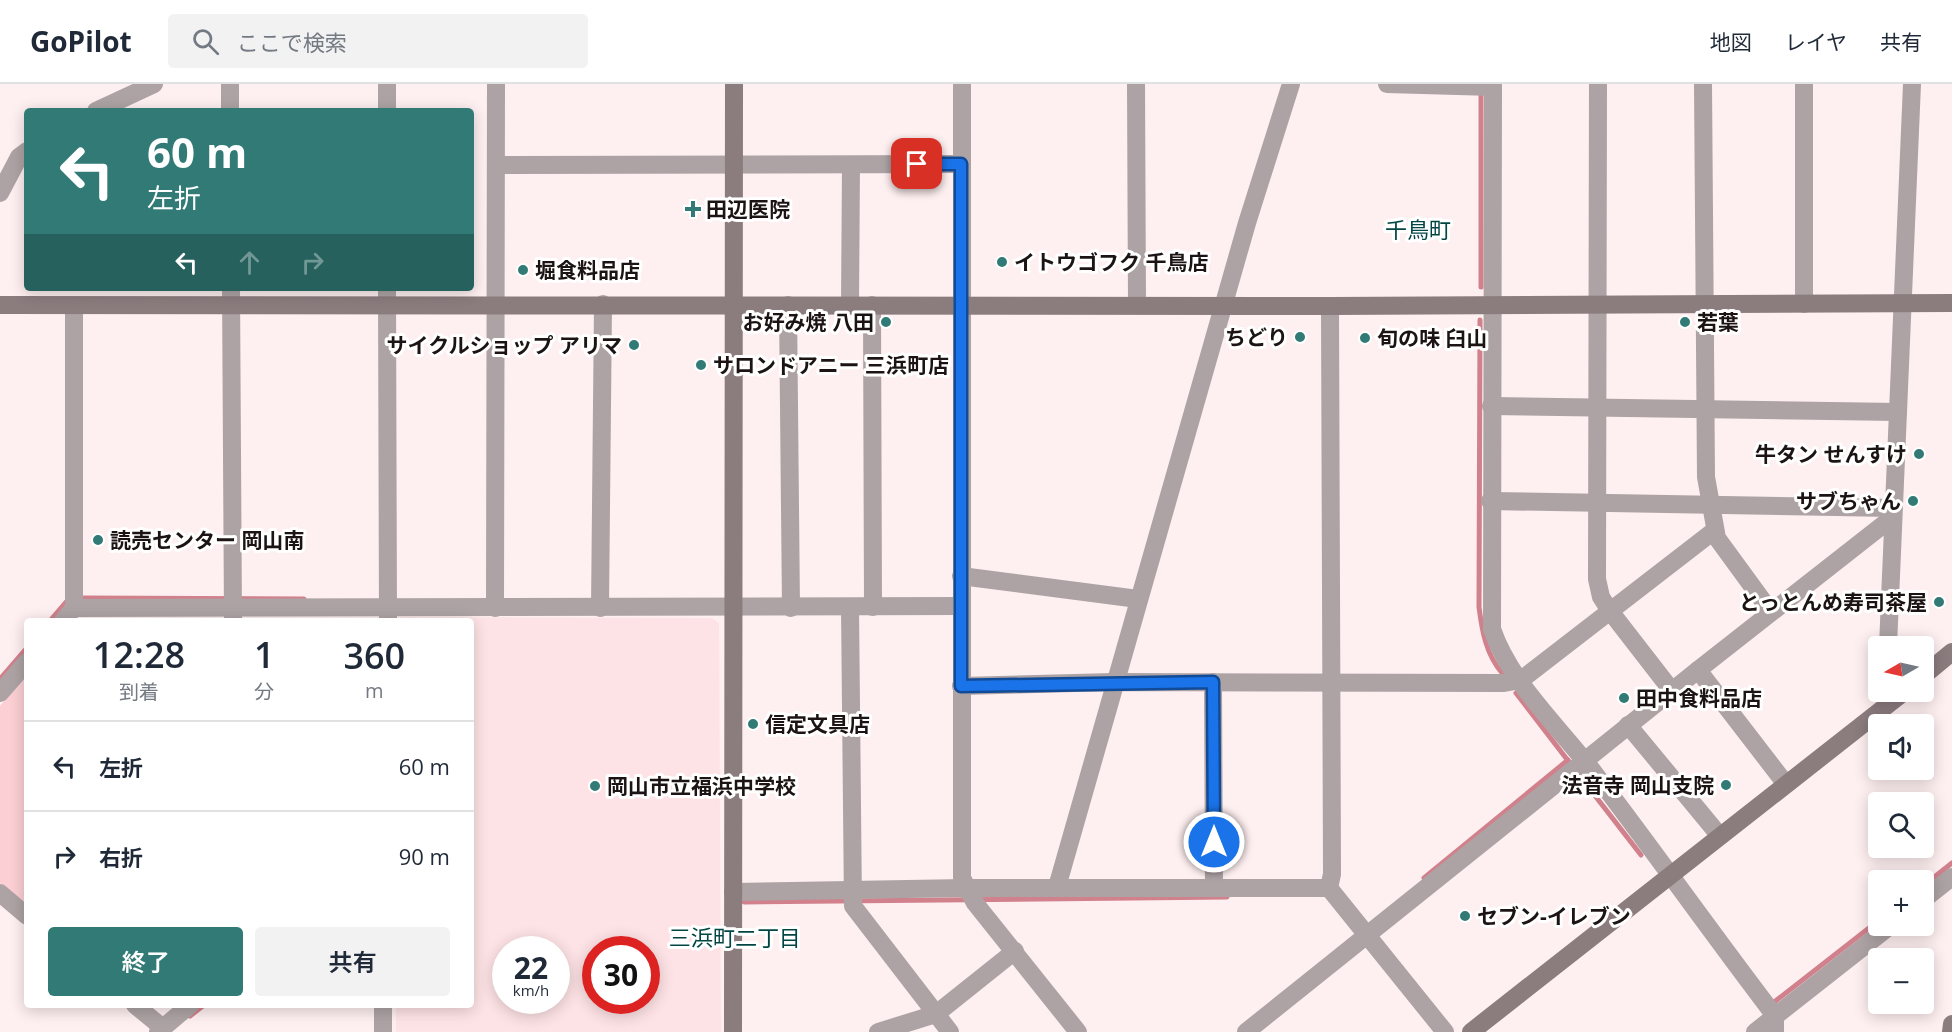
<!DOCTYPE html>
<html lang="ja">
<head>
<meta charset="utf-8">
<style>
  :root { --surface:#fff; --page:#f2f2f3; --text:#1f2937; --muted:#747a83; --line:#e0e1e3; --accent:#317a76 }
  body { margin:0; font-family:"Open Sans","Noto Sans JP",sans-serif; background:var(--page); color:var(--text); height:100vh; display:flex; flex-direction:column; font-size:22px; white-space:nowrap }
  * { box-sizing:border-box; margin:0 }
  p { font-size:20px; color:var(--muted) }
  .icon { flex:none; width:33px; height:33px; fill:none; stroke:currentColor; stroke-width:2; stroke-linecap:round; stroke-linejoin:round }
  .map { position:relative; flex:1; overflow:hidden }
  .panel { position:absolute; left:24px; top:534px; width:450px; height:390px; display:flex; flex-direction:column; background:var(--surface); border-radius:6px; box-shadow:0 3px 15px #0003 }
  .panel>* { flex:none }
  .top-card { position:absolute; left:24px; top:24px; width:450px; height:183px; border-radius:6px; box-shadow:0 3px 15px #0003; background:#317a76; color:#fff; overflow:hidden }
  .needle { width:39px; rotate:261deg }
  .controls { position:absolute; left:1868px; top:552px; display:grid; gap:12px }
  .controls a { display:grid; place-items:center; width:66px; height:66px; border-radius:6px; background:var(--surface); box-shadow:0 3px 15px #0003; font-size:30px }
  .speed { position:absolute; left:492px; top:852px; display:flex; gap:12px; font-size:30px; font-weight:700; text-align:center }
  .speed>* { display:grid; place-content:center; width:78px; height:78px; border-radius:50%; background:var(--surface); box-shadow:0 3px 15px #0003; line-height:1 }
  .speed small { font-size:15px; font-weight:400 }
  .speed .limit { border:9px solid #d22; background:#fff; color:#111 }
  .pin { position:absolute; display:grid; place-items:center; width:51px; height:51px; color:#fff; margin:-26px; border-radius:12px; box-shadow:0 3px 9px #0006 }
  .me { position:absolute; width:66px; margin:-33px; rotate:0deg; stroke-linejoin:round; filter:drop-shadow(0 0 4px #0008) }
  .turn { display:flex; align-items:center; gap:21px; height:126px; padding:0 24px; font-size:27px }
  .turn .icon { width:78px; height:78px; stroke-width:2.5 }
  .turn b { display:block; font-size:42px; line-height:51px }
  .lanes { display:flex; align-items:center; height:57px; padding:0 24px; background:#0003; justify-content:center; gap:30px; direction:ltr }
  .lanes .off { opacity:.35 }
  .eta { display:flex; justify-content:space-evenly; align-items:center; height:102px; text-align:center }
  .eta b { font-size:36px; font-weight:600; line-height:42px }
  .action { display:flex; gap:12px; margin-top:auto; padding:12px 24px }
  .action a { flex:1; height:69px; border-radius:6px; background:var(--accent); color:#fff; font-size:24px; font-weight:600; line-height:69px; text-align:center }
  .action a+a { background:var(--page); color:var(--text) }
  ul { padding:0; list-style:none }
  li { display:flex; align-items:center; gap:18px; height:90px; padding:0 24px; border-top:2px solid var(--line) }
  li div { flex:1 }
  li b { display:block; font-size:22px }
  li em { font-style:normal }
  header { display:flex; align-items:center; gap:36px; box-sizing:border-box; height:84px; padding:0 30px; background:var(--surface); border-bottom:2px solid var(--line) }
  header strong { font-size:28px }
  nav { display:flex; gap:33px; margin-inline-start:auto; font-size:21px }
  .search { width:420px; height:54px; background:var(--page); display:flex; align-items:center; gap:15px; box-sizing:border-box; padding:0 21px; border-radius:6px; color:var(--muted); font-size:22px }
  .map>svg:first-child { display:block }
  .built { fill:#fee3e6; fill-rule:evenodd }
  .green { fill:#fbcfd4 }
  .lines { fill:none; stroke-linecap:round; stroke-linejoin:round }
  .stream { stroke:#d0818c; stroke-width:5 }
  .street { stroke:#ada3a4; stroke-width:18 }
  .secondary { stroke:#8b7c7e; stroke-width:18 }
  .route-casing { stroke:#114b97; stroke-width:15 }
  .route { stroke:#1a73e8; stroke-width:10 }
  .poi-dot { fill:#317a76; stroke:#fff; stroke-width:2 }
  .labels { text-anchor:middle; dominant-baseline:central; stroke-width:6; stroke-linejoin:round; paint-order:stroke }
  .poi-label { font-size:21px; font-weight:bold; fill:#1b1314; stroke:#fff; text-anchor:start }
  .neighbourhood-label { font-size:22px; fill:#024543; stroke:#fff }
</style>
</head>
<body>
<header>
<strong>GoPilot</strong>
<div class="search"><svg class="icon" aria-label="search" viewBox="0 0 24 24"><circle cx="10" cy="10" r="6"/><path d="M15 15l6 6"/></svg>ここで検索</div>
<nav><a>地図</a><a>レイヤ</a><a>共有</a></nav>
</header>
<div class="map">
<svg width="1952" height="948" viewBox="0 0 1952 948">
  <rect width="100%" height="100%" fill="#feeff0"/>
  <path class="built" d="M401 533 712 534 719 539 721 948H396V921H471V537H397ZM506 866H556V916H506ZM596 866H646V916H596Z"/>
  <polygon class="green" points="27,591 27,821 0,799 0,622"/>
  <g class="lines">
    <g class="stream">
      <polyline points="1481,203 1481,7"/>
      <path d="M1480 236 1479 523C1482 547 1486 570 1502 589"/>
      <polyline points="50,537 68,516 83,514 304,515"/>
      <polyline points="0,595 27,564"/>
      <polyline points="1516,609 1569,678"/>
      <polyline points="1579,691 1641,771"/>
      <polyline points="1424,794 1568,676"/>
      <polyline points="1923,802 1952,779"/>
      <polyline points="744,818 1227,813"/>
      <polyline points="1773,919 1878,837"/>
      <polyline points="190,932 204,921"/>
    </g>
    <g class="street">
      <polyline points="230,0 230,27"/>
      <polyline points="387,0 387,27"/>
      <polyline points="962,0 962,794 975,819 1078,948"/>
      <polyline points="1136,0 1137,221"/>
      <polyline points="1387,0 1493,3"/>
      <path d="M1493 0 1492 545C1510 598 1558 642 1592 686 1654 767 1713 851 1775 932V948"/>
      <polyline points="1598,0 1597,495 1601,513 1610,527 1672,607"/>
      <polyline points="1703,0 1706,393 1717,454 1771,528"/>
      <polyline points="96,27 154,0"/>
      <polyline points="497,81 961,80"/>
      <polyline points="0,109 19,73 27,67"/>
      <polyline points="231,204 233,535"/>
      <polyline points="387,204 388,537"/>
      <polyline points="850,220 851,81"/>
      <polyline points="1804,220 1804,0"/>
      <polyline points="788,221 791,524"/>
      <polyline points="872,221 873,523"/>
      <polyline points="1491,322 1898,328"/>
      <polyline points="1490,417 1893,424"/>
      <polyline points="961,492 1138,515"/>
      <polyline points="850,523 853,822 950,948"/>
      <polyline points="74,524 961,522"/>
      <polyline points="495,524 496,0"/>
      <polyline points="600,524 603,220"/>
      <polyline points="63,537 74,524 74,222"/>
      <polyline points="1888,562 1912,0"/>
      <polyline points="1698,586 1785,699"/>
      <polyline points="1213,598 1214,804"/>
      <polyline points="961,602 1114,598 1504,599 1521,596 1715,446"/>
      <polyline points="0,609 27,578"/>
      <polyline points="1628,641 1719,751"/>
      <polyline points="1057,803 1247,139 1291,0"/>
      <polyline points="1329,804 1332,790 1330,222"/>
      <polyline points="733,808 965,804 1329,804 1445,948"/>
      <polyline points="0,809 27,832"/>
      <polyline points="1923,816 1952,793"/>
      <polyline points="135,921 163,944"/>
      <polyline points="383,921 383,948"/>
      <polyline points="158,948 190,921"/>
      <polyline points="878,948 936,930 1015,867"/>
      <polyline points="1246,948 1698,586 1893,433"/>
      <polyline points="1755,948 1890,842"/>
    </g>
    <g class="secondary">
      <polyline points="0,221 1330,222 1952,219"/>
      <polyline points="1923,592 1952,568"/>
      <polyline points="733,948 734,0"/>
      <polyline points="1471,948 1904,608"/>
      <polyline points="1951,948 1952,940"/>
    </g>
  </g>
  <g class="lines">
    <g class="route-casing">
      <polyline id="route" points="917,80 961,80 961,602 1213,598 1214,758"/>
    </g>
    <use href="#route" class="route"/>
  </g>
  <g class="poi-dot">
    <path d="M690 116h6v6h6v6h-6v6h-6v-6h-6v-6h6z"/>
    <circle cx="1002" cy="178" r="6"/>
    <circle cx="523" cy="186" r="6"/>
    <circle cx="886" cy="238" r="6"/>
    <circle cx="1685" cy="238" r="6"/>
    <circle cx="1300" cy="253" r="6"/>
    <circle cx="1365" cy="254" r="6"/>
    <circle cx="634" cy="261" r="6"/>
    <circle cx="701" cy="281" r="6"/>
    <circle cx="1919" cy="370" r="6"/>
    <circle cx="1913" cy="417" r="6"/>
    <circle cx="98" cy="456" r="6"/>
    <circle cx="1939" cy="518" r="6"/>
    <circle cx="1624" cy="614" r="6"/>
    <circle cx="753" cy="640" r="6"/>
    <circle cx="1726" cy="701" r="6"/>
    <circle cx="595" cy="702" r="6"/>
    <circle cx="1465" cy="832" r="6"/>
  </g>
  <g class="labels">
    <g class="poi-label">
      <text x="706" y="125">田辺医院</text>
      <text x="1014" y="178">イトウゴフク 千鳥店</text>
      <text x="535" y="186">堀食料品店</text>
      <text x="874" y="238" text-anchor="end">お好み焼 八田</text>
      <text x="1697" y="238">若葉</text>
      <text x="1288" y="253" text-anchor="end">ちどり</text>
      <text x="1377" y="254">旬の味 臼山</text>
      <text x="622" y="261" text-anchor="end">サイクルショップ アリマ</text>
      <text x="713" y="281">サロンドアニー 三浜町店</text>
      <text x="1907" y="370" text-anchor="end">牛タン せんすけ</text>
      <text x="1901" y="417" text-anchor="end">サブちゃん</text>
      <text x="110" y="456">読売センター 岡山南</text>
      <text x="1927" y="518" text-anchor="end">とっとんめ寿司茶屋</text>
      <text x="1636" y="614">田中食料品店</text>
      <text x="765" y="640">信定文具店</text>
      <text x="1714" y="701" text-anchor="end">法音寺 岡山支院</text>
      <text x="607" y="702">岡山市立福浜中学校</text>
      <text x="1477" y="832">セブン-イレブン</text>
    </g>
    <g class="neighbourhood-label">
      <text x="1418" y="145">千鳥町</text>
      <text x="735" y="853">三浜町二丁目</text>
    </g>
  </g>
</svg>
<div class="controls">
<a><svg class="needle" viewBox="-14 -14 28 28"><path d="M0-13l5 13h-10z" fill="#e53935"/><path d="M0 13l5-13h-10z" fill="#747a83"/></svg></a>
<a><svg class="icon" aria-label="sound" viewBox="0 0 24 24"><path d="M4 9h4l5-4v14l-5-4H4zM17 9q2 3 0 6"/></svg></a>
<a><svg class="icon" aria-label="search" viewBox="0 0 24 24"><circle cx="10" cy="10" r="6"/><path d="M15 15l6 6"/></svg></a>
<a>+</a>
<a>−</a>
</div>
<div class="speed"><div>22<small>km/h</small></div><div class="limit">30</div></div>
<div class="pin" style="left:917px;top:80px;background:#d93025"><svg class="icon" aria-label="arrive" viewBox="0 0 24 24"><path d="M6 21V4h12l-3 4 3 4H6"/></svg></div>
<svg class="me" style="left:1214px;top:758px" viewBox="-20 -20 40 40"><circle r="17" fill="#1a73e8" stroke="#fff" stroke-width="3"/><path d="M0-11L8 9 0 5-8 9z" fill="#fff"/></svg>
<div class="top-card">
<div class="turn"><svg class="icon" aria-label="left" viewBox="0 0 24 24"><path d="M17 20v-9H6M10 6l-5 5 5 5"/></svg><div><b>60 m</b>左折</div></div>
<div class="lanes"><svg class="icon" aria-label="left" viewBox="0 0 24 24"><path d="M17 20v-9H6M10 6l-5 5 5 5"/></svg><svg class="icon off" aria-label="ahead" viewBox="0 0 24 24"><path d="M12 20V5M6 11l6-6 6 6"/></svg><svg class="icon off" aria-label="right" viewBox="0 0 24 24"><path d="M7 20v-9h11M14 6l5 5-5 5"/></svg></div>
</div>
<section class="panel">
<div class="eta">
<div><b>12:28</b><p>到着</p></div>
<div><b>1</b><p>分</p></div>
<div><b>360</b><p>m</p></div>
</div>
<ul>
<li><svg class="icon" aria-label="left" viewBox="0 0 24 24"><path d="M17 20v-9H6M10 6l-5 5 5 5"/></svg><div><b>左折</b></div><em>60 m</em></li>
<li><svg class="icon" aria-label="right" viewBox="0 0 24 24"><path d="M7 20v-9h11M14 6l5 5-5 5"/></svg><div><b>右折</b></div><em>90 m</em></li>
</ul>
<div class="action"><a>終了</a><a>共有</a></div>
</section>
</div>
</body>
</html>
